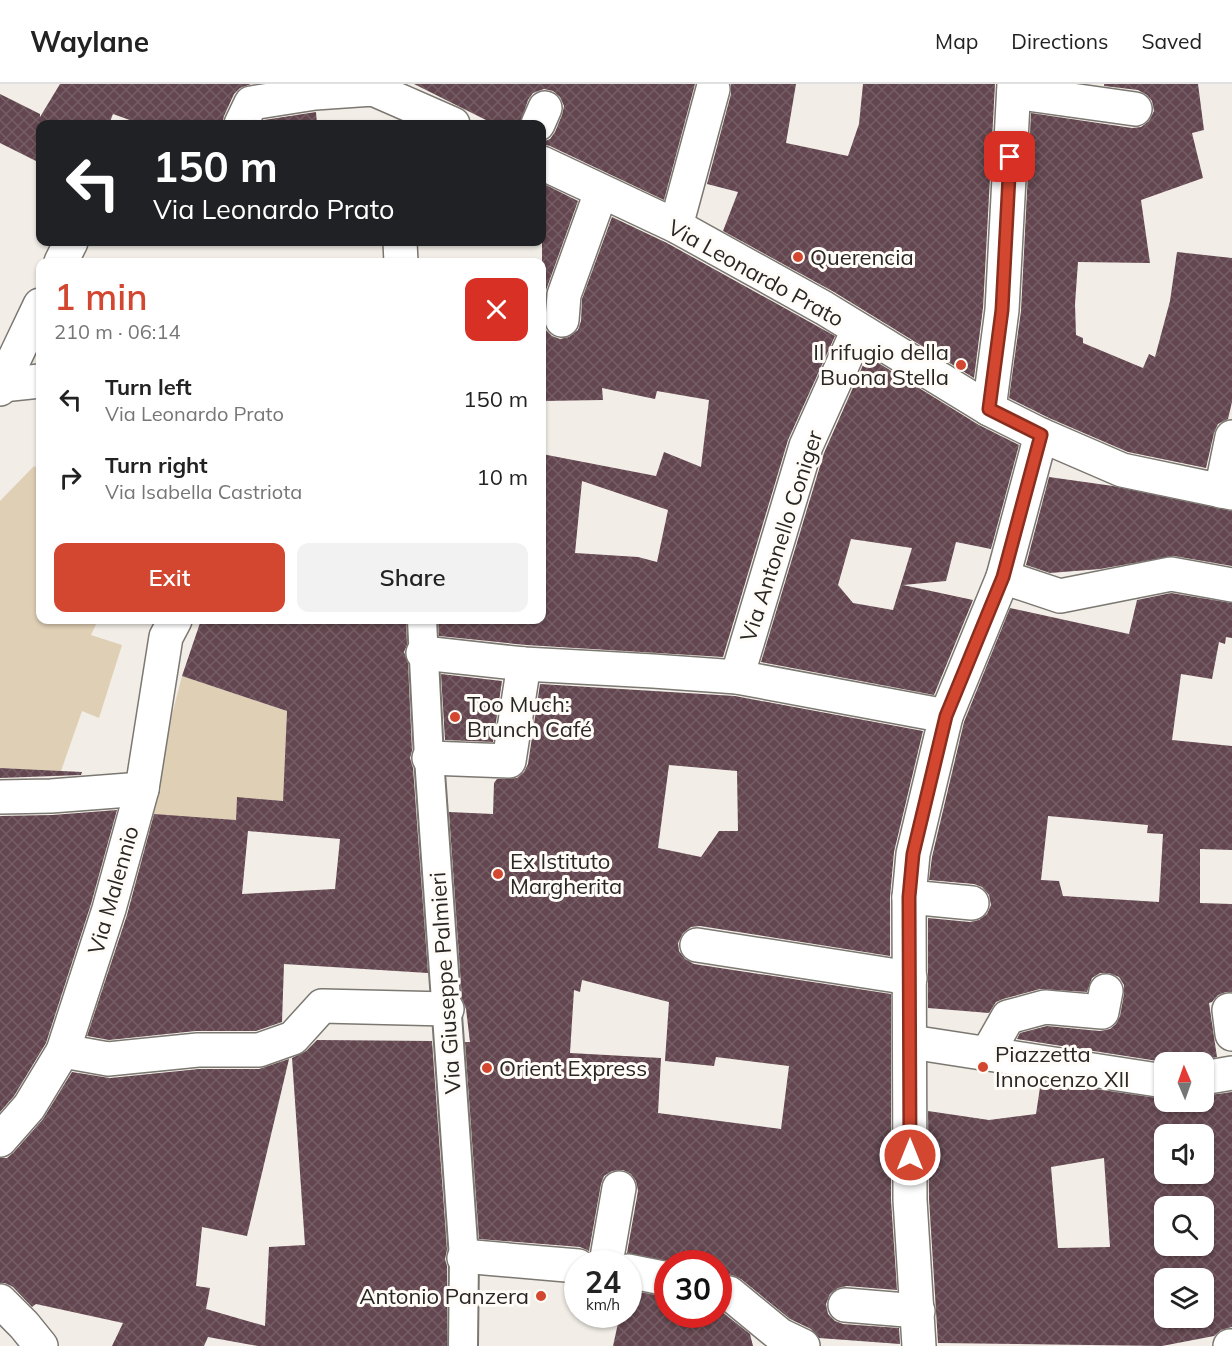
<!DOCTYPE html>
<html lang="en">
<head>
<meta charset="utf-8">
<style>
  :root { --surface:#fff; --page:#f2f2f2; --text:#222; --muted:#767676; --line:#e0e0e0; --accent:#d34730 }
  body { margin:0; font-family:Mulish,sans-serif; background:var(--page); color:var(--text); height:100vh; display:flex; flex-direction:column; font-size:22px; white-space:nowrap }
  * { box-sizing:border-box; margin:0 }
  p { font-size:20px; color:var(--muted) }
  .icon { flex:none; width:33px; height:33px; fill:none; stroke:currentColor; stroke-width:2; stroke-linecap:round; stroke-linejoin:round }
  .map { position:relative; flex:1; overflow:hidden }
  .drawer { position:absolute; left:36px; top:174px; width:510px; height:366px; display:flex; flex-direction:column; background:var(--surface); border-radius:12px; box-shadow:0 2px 4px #0004 }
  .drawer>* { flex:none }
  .hud { position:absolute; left:36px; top:36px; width:510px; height:126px; border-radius:12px; box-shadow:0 2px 4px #0004; background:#202124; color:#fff; overflow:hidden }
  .needle { width:39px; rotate:358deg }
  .fabs { position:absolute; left:1154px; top:968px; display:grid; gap:12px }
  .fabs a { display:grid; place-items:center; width:60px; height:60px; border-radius:12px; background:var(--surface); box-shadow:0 2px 4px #0004; font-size:30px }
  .speed { position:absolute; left:564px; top:1166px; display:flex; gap:12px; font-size:30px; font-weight:700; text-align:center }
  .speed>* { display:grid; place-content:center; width:78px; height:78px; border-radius:50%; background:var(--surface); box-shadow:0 2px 4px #0004; line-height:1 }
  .speed small { font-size:15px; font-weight:400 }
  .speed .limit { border:9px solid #d22; background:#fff; color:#111 }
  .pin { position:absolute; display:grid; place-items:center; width:51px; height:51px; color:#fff; margin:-26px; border-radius:12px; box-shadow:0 3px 9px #0006 }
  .me { position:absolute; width:66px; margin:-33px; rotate:0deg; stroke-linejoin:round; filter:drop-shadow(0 0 4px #0008) }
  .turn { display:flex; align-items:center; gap:21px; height:126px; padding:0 18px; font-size:27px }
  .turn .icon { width:78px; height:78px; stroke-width:2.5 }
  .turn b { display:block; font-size:42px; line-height:51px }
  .round { display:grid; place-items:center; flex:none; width:63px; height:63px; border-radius:12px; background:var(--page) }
  .head { display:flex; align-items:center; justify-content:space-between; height:102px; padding:0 18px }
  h1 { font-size:36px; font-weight:600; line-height:45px; color:var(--accent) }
  .action { display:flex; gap:12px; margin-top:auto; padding:12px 18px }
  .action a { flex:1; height:69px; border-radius:12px; background:var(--accent); color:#fff; font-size:24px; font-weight:600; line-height:69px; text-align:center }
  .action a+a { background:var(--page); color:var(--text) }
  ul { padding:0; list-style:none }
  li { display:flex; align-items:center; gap:18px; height:78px; padding:0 18px }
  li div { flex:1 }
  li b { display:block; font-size:22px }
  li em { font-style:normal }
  header { display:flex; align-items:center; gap:36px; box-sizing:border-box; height:84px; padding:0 30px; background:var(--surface); border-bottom:2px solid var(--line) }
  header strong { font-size:28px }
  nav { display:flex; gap:33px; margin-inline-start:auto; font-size:21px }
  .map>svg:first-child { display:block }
  .garden { fill:#dfcfb5 }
  .building { fill:url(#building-cross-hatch); fill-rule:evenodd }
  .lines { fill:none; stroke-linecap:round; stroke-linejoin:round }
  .pedestrian-casing { stroke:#7b7771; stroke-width:32 }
  .minor-casing { stroke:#7b7771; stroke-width:36 }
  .pedestrian { stroke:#fff; stroke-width:28 }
  .minor { stroke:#fff; stroke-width:33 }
  .route-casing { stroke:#892e1f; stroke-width:15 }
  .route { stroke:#d34730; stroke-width:10 }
  .poi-dot { fill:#d34730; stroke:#fffbf6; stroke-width:2 }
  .labels { text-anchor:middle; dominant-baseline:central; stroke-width:6; stroke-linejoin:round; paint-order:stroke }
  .poi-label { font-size:22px; fill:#292725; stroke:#fffbf6; text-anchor:start }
  .street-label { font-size:22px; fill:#292725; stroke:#fffbf6 }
</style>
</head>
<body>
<header>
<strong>Waylane</strong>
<nav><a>Map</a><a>Directions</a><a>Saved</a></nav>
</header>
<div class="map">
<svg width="1232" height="1262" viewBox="0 0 1232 1262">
  <defs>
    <pattern id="building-cross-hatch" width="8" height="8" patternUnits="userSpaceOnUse" patternTransform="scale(1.5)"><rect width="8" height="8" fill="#63464f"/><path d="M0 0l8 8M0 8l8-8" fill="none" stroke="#755e65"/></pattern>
  </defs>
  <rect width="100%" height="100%" fill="#f2eee7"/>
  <g class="garden">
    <polygon points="34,382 40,386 40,536 98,536 91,551 122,561 99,634 82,627 61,687 0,684 0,417"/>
    <polygon points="182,592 287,627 283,717 237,713 236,736 146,730"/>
  </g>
  <g class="building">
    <polygon points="60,0 251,0 240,4 234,10 224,32 222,40 141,40 113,30 109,40 40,40 40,79 0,59 0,10 40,30 40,33"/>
    <polygon points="414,0 695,0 664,116 550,62 542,60 542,58 550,55 555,48 562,31 564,22 560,13 553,7 544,5 533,9 528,16 520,40 494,40"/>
    <polygon points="731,0 796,0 786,59 848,72 859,40 863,0 995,0 983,224 974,294 834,208 723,147 738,108 707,100 731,10"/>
    <polygon points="1104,0 1198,0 1204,46 1192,49 1203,94 1141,116 1150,179 1078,178 1075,220 1076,251 1083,254 1083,259 1143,284 1149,270 1155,273 1170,217 1177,168 1232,174 1232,318 1228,335 1218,340 1214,349 1206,384 1128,368 1049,334 1009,314 1021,227 1031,29 1132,44 1141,43 1149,37 1154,27 1152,17 1147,11 1138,6 1104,2"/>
    <polygon points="316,28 317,40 262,40 264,36"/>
    <path d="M542 99 578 117 545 209 543 235 545 245 552 252 560 255 569 253 578 246 581 237 582 215 612 133 667 159 835 252 788 356 723 573 526 561 439 552 438 536H542V370L656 392 664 368 701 383 709 316 657 307 655 315 602 304 603 316 542 317ZM582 397 668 426 657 478 638 473 575 469Z"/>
    <path d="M867 272 979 341 1019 361 991 465 956 458 946 497 903 501 973 516 934 611 761 578 824 369ZM851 455 912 464 893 526 853 519 838 501Z"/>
    <polygon points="1049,393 1113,402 1232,427 1232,482 1174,472 1100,485 1050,489 1026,481"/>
    <path d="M1171 509 1232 519V554L1226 553 1225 560 1219 558 1212 595 1181 590 1172 656 1232 662V766L1200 765V819L1232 820V908H1226L1218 911 1212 918 1209 919 1217 973 1194 978H1164L1017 955 1020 949 1047 942 1100 947 1110 945 1116 940 1120 932 1124 910V901L1119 893 1109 889H1100L1092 894 1087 908 1040 905 1003 915 996 918 989 929 928 924V834L970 838 979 836 987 830 991 821 989 811 982 803 974 800 929 796 932 773 964 638 1010 524 1129 550 1137 516ZM1048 732 1148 741 1147 749 1163 750 1159 818 1063 812 1059 797 1041 796Z"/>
    <path d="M201 536H406L407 561 404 568 408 579 412 667 410 674 413 684 428 889 284 880 282 938 256 947H196L109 956 87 952 127 831 154 730 236 736 237 713 283 717 287 627 182 592ZM248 747 340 755 335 805 242 810Z"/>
    <polygon points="441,590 502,597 493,658 445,656"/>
    <path d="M540 600 735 612 923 647 894 768 890 813V872L700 842 691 843 683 849 678 859 679 867 685 875 694 880 891 910V1116L897 1206 847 1202 838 1204 830 1210 826 1220 828 1230 835 1237 843 1240 899 1244 900 1260 819 1254 811 1245 790 1235 741 1195 732 1191 718 1189V1179H677L627 1169 638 1107 636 1097 631 1090 623 1086 612 1087 604 1092 601 1100 589 1167 580 1163 479 1155 465 958H470L466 925 462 915 449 728 493 730 494 699 497 695 517 694 524 688 528 680ZM669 681 737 687 738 747H719L701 773 658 764ZM582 896 669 918 665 977 714 982 716 973 789 982 781 1045 658 1029 661 974 570 969 574 906 580 908Z"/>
    <polygon points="0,684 82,688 81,691 0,694"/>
    <polygon points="117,726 91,820 46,959 14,1012 0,1028 0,732 52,731"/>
    <polygon points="317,956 432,957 447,1166 445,1175 447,1182 447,1262 258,1262 208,1253 204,1262 112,1262 123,1239 36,1220 32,1223 13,1203 5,1199 0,1199 0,1074 7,1074 14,1068 43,1035 72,988 110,994 199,985 259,985 289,975 247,1152 202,1143 196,1202 210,1204 206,1225 265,1242 269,1163 305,1161 292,974 306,967"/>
    <path d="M1041 997 1164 1015V1017H1203V1012L1232 1008V1243L1221 1246 1214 1252 1162 1262 938 1259 929 1115 928 1027 989 1036 1036 1030ZM1164 1050H1203V1089H1164ZM1104 1074 1110 1163 1058 1164 1051 1083ZM1164 1122H1203V1161H1164ZM1164 1194H1203V1233H1164Z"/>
    <polygon points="628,1206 668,1213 668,1230 718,1230 718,1226 721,1227 750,1250 753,1262 613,1262 620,1230 628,1230"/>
  </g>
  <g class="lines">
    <g class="pedestrian-casing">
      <polyline id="pedestrian" points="422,536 429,674 464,1174 463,1262"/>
    </g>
    <g class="minor-casing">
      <g id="minor">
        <polyline points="1014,8 1135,25"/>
        <polyline points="241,40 251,19 315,9 373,5 453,40"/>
        <polyline points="538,40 545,24"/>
        <polyline points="542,79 676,142 824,224 989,325 1041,351 1122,386 1232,409"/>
        <polyline points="676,142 713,5"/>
        <polyline points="400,158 401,178"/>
        <polyline points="61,178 71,158"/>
        <polyline points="562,236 564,211 601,108"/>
        <polyline points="2,301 40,297"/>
        <polyline points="0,305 40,221"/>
        <polyline points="989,325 1002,226 1014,0"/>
        <polyline points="1221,407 1232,353"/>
        <polyline points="1003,493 1060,512 1171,490 1232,501"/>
        <polyline points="423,569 524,580 653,587 737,593 946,632"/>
        <polyline points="737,593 806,362 858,246"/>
        <polyline points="429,674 509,677 524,580"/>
        <polyline points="0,713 51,712 142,705"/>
        <polyline points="909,813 972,819"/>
        <polyline points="697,861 910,894"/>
        <polyline points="1229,926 1232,950"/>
        <polyline points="911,958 1164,997"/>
        <polyline points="63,967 108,975 198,966 259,966 293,954 322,922 447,925"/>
        <polyline points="987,970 1008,933 1045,923 1102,928 1106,907"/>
        <polyline points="1203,994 1232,989"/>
        <polyline points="0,1056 29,1023 63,967 109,825 142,705 166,553 175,536"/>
        <polyline points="464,1174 474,1173 578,1182"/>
        <polyline points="606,1179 619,1104"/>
        <polyline points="628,1187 668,1195"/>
        <polyline points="718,1207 729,1209 780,1251 803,1262"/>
        <polyline points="0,1217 24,1241 41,1262"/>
        <polyline points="845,1221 918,1227"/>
        <polyline points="919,1262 910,1116 909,813 913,770 946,632 1003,493 1041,351"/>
        <polyline points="1230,1262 1232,1262"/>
      </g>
    </g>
    <use href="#pedestrian" class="pedestrian"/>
    <use href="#minor" class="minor"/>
  </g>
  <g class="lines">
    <g class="route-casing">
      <polyline id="route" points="910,1071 909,813 913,770 946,632 1003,493 1041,351 989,325 1002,226 1010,73"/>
    </g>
    <use href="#route" class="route"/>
  </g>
  <g class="poi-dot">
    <circle cx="798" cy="173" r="6"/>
    <circle cx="961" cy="281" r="6"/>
    <circle cx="455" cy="633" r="6"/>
    <circle cx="498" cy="790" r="6"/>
    <circle cx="983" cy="983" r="6"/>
    <circle cx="487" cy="984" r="6"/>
    <circle cx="541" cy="1212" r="6"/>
  </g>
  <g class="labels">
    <g class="poi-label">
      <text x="810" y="173">Querencia</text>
      <text x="949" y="268" text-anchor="end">Il rifugio della<tspan x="949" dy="25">Buona Stella</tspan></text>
      <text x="467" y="620">Too Much:<tspan x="467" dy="25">Brunch Café</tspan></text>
      <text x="510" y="777">Ex Istituto<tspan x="510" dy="25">Margherita</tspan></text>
      <text x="995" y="970">Piazzetta<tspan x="995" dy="25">Innocenzo XII</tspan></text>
      <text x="499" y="984">Orient Express</text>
      <text x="529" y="1212" text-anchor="end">Antonio Panzera</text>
    </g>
    <g class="street-label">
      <text transform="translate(756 189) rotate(29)">Via Leonardo Prato</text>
      <text transform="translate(781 452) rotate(-72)">Via Antonello Coniger</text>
      <text transform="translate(113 806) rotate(-74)">Via Malennio</text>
      <text transform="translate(445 899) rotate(-94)">Via Giuseppe Palmieri</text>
    </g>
  </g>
</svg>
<div class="fabs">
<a><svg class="needle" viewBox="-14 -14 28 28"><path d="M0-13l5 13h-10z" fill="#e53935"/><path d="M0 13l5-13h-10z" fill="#767676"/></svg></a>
<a><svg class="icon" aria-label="sound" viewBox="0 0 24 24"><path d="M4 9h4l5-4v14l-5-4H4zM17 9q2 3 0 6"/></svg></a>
<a><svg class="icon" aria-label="search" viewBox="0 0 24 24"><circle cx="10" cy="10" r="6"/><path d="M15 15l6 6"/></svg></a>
<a><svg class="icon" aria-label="layers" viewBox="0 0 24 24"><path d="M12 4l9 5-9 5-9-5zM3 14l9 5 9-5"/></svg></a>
</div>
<div class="speed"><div>24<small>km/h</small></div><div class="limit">30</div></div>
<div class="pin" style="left:1010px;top:73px;background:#d93025"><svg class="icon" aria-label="arrive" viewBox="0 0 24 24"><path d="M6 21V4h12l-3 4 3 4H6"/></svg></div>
<svg class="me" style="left:910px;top:1071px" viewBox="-20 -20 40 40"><circle r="17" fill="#d34730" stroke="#fff" stroke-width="3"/><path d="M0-11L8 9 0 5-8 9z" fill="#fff"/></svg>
<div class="hud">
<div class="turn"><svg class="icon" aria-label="left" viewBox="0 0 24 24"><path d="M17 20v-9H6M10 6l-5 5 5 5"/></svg><div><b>150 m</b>Via Leonardo Prato</div></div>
</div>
<section class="drawer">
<div class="head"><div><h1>1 min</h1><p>210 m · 06:14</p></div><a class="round" style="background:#d93025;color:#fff"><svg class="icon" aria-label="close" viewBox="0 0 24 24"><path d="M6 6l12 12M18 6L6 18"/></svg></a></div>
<ul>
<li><svg class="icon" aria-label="left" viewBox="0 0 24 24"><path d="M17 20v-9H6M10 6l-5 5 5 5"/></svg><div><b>Turn left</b><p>Via Leonardo Prato</p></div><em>150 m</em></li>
<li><svg class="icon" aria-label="right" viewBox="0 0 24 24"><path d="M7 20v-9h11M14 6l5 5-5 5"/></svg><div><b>Turn right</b><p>Via Isabella Castriota</p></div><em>10 m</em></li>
</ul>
<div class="action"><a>Exit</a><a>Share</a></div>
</section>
</div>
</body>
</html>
